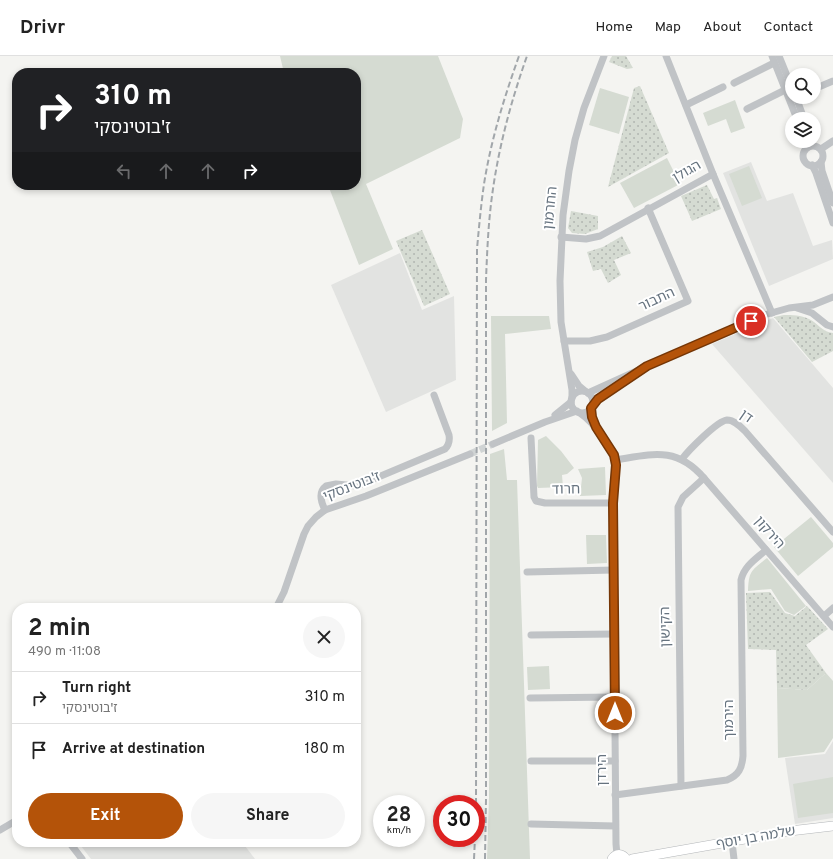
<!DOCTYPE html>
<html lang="en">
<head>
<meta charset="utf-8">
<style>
  :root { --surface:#fff; --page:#f6f6f6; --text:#222; --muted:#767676; --line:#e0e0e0; --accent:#b45309 }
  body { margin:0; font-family:Overpass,"Noto Sans Hebrew",sans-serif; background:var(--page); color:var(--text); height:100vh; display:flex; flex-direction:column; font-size:15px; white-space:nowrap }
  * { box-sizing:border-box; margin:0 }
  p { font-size:13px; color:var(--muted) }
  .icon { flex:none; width:22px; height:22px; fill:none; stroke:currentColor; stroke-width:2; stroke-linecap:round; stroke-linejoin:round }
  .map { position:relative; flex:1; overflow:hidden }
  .panel { position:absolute; left:12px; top:547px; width:349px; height:244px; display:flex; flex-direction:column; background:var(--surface); border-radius:16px; box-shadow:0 2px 6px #0003 }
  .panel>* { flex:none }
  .hud { position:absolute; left:12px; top:12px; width:349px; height:122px; border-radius:16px; box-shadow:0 2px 6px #0003; background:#202124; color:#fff; overflow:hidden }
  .controls { position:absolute; left:785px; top:12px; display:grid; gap:8px }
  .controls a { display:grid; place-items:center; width:36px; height:36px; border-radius:50%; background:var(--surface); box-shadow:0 2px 6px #0003; font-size:20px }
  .speed { position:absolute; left:373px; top:739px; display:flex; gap:8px; font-size:20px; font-weight:700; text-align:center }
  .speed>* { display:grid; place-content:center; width:52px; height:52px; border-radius:50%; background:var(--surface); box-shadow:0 2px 6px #0003; line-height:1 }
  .speed small { font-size:10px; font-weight:400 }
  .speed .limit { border:6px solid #d22; background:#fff; color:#111 }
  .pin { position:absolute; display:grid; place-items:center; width:34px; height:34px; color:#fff; margin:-17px; border:2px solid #fff; border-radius:50%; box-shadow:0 1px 4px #0007 }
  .me { position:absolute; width:44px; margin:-22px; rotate:0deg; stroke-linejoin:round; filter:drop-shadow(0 0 3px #0008) }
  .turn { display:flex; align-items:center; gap:14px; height:84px; padding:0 16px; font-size:18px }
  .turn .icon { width:52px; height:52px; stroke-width:2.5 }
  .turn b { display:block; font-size:28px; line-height:34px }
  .lanes { display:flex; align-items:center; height:38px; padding:0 16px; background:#0003; justify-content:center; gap:20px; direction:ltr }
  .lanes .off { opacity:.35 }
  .round { display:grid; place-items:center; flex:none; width:42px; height:42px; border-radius:21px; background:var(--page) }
  .headline { display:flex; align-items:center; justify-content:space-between; height:68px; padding:0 16px }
  h1 { font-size:24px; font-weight:700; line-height:30px }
  .action { display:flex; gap:8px; margin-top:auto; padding:8px 16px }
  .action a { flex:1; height:46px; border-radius:24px; background:var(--accent); color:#fff; font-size:16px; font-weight:700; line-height:46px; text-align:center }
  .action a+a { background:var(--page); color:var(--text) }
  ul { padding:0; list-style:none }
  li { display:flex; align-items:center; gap:12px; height:52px; padding:0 16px; border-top:1px solid var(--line) }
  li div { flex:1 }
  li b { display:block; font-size:15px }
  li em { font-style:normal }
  header { display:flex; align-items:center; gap:24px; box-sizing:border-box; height:56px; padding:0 20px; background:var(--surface); border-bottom:1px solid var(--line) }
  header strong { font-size:19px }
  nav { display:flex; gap:22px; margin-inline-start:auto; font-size:14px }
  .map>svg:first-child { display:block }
  .built { fill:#e2e3e1 }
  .grass { fill:#d5dbd2 }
  .park { fill:url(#park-dots) }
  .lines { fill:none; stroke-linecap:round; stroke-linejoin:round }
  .minor-tunnel { stroke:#d0d4d4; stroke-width:7; stroke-dasharray:7 3.5; stroke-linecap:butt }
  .major-casing { stroke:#b3b6b9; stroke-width:10 }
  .minor { stroke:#c0c3c6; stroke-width:7 }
  .major { stroke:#fff; stroke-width:9 }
  .rail { stroke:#a1a6aa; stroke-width:2; stroke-dasharray:6 3; stroke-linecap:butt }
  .route-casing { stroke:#753606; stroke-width:10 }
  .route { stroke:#b45309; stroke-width:7 }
  .labels { text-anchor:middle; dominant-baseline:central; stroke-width:4; stroke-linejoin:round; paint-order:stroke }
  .street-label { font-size:14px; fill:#66737f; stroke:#fff }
</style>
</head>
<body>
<header>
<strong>Drivr</strong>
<nav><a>Home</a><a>Map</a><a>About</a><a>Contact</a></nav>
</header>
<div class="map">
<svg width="833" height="803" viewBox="0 0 833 803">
  <defs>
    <pattern id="park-dots" width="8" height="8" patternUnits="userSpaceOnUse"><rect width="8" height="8" fill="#d5dbd2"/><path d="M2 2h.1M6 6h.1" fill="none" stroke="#b1b6b0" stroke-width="1.8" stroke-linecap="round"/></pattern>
  </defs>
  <rect width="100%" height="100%" fill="#f4f4f1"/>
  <g class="built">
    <polygon points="751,106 767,145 793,137 813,190 832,184 833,203 769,230 723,117"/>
    <polygon points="400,197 422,254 454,240 456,324 386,356 331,229"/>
    <polygon points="773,262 833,332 833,427 712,288"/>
    <polygon points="833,685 833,762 795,768 785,702 825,698"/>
    <polygon points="78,786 242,786 255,803 91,803"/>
  </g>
  <g class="grass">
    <polygon points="280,0 438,0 463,63 460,82 366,128 393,193 359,209 328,129 356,129 356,17 284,17"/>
    <polygon points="600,32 629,41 619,78 589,69"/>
    <polygon points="735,44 745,72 731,77 726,63 708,70 703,57"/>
    <polygon points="667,102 680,128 634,152 620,127"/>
    <polygon points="749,110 762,142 742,150 729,118"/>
    <polygon points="491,260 549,260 551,273 505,278 507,367 492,375"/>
    <polygon points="546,380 561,395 574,412 567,418 562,419 563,431 538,432 537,430 538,384"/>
    <polygon points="504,393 507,424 517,424 530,803 487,803 489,741 490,398"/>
    <polygon points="605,411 606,439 580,440 582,422 578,413"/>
    <polygon points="811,461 833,487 833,491 798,520 774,491"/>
    <polygon points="586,479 606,479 607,507 587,508"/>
    <path d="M767 502 806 550 794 559 785 555 771 533 748 535C749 514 751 515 767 502Z"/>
    <polygon points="549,610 550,633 528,634 527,611"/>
    <polygon points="826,617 833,625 833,682 824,696 778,702 777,632 807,634"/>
    <polygon points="833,721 833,757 798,762 793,728"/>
  </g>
  <g class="park">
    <polygon points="612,0 626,0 633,12 627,13 609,6"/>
    <polygon points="640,30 669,97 608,131 634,32"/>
    <polygon points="707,129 714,143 717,142 721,153 692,165 681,140"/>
    <polygon points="571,155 598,160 598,173 585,178 572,177 568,172"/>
    <polygon points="422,174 450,238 424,250 396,185"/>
    <polygon points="622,180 631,197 614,204 621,219 608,227 601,213 593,215 587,196 603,191"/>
    <path d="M784 259C792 259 801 259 809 263 818 267 822 276 833 277V295L812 306 774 261Z"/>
    <polygon points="770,536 785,557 795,560 807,550 828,573 806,589 826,617 807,634 777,632 776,594 748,593 746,537"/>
  </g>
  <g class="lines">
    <polyline class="minor-tunnel" points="470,398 493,388"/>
    <g class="major-casing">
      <g id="major">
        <path d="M612 803C616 797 622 797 626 803"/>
        <polyline points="632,803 790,775 833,770"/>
      </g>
    </g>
    <g class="minor">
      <polyline points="666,0 713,118 772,257"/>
      <polyline points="772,0 797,63"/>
      <polyline points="779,0 792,32"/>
      <polyline points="734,27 774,7"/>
      <polyline points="814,33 833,25"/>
      <polyline points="796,41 804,63"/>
      <polyline points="686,49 723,31"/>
      <polyline points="747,53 785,34"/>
      <circle cx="813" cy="100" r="10"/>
      <polyline points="821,93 833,85"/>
      <polyline points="821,106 822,115 833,147"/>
      <polyline points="812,109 816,117 833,167"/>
      <polyline points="561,181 586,183 600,180 713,118"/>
      <polyline points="797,252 812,257 827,269 833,271"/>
      <polyline points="564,285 590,285 607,281 688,245 648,152"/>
      <polyline points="571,318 579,330 585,335"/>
      <circle cx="582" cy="346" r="11"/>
      <polyline points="588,337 683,294 764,259 789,252 813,249 833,241"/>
      <polyline points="572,342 572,334 561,266 560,225 563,159 569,115 575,84 584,52 604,0"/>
      <polyline points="593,348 597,343 625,324"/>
      <path d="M580 357C592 365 616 394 616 409 617 422 614 435 613 447L616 788 617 799"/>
      <polyline points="555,359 571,346"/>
      <polyline points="531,382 534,441 536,445 545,447 613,447"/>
      <polyline points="493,388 545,366 577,355"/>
      <path d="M682 403C688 395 717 365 727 364 734 364 740 370 745 375L833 476"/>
      <path d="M615 404C653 398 676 390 704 422L833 571"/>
      <path d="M325 454C321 446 318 436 326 430L336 428 357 430 445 393C449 389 450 385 449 379L434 339"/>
      <polyline points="527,516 614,514"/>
      <polyline points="276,552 284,536 304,478 308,470 316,461 325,454 366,440 470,398"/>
      <polyline points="824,560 833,552"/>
      <polyline points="531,579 614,578"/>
      <polyline points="530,642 615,641"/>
      <polyline points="531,705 615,705"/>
      <polyline points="681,730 678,451 683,441 704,422"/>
      <path d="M615 739 727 724C739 719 742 712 743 700L741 524C744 510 756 503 766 494"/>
      <polyline points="531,768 615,770"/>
      <polyline points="0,774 17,764"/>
      <polyline points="69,786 82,803"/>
      <polyline points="732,786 734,803"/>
    </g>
    <use href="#major" class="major"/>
    <g class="rail">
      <path d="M476 748 477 193C479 171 481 149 484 128 491 84 504 42 519 0"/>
      <polyline points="474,803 475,782"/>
      <path d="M485 803 486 743V224C487 199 488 173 491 148 497 97 510 48 527 0"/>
    </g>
  </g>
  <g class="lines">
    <g class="route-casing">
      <polyline id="route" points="615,657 613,447 616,409 614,399 596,371 592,361 591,352 598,343 647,310 751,265"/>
    </g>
    <use href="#route" class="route"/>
  </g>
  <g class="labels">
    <g class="street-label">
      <text transform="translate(687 116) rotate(-30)">הגולן</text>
      <text transform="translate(551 152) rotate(-84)">החרמון</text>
      <text transform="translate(657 244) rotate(-25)">התבור</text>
      <text transform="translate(746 361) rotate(35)">דן</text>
      <text transform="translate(352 431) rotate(-21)">ז'בוטינסקי</text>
      <text transform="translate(566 434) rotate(-1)">חרוד</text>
      <text transform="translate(769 477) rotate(49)">הירקון</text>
      <text transform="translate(666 571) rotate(-91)">הקישון</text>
      <text transform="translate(729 664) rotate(-90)">הירמוך</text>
      <text transform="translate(602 714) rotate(-90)">הירדן</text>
      <text transform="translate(756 782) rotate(-10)">שלמה בן יוסף</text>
    </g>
  </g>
</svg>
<div class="controls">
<a><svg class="icon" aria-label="search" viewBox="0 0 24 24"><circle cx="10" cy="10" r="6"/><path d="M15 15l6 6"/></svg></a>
<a><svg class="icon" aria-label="layers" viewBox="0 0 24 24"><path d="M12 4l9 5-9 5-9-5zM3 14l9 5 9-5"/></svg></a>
</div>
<div class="speed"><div>28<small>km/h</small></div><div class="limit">30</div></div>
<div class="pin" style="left:751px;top:265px;background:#d93025"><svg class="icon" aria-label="arrive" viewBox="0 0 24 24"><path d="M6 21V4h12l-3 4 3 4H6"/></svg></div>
<svg class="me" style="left:615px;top:657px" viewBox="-20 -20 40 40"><circle r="17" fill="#b45309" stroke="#fff" stroke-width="3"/><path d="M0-11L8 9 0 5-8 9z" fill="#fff"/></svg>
<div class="hud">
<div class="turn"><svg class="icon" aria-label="right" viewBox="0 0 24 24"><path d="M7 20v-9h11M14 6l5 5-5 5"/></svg><div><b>310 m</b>ז'בוטינסקי</div></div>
<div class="lanes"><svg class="icon off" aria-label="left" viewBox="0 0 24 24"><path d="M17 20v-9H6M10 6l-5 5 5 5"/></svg><svg class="icon off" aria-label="ahead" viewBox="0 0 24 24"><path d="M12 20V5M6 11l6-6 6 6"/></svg><svg class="icon off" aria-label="ahead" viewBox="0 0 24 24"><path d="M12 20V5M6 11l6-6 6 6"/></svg><svg class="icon" aria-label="right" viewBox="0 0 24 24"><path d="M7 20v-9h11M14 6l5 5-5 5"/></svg></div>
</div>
<section class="panel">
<div class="headline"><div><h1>2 min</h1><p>490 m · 11:08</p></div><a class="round"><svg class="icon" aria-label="close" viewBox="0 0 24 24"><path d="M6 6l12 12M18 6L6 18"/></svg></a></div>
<ul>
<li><svg class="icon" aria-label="right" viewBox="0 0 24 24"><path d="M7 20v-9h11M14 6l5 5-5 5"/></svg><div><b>Turn right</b><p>ז'בוטינסקי</p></div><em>310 m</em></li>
<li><svg class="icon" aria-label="arrive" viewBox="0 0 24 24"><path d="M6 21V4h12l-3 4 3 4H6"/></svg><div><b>Arrive at destination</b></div><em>180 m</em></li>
</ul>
<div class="action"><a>Exit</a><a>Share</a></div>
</section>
</div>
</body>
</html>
